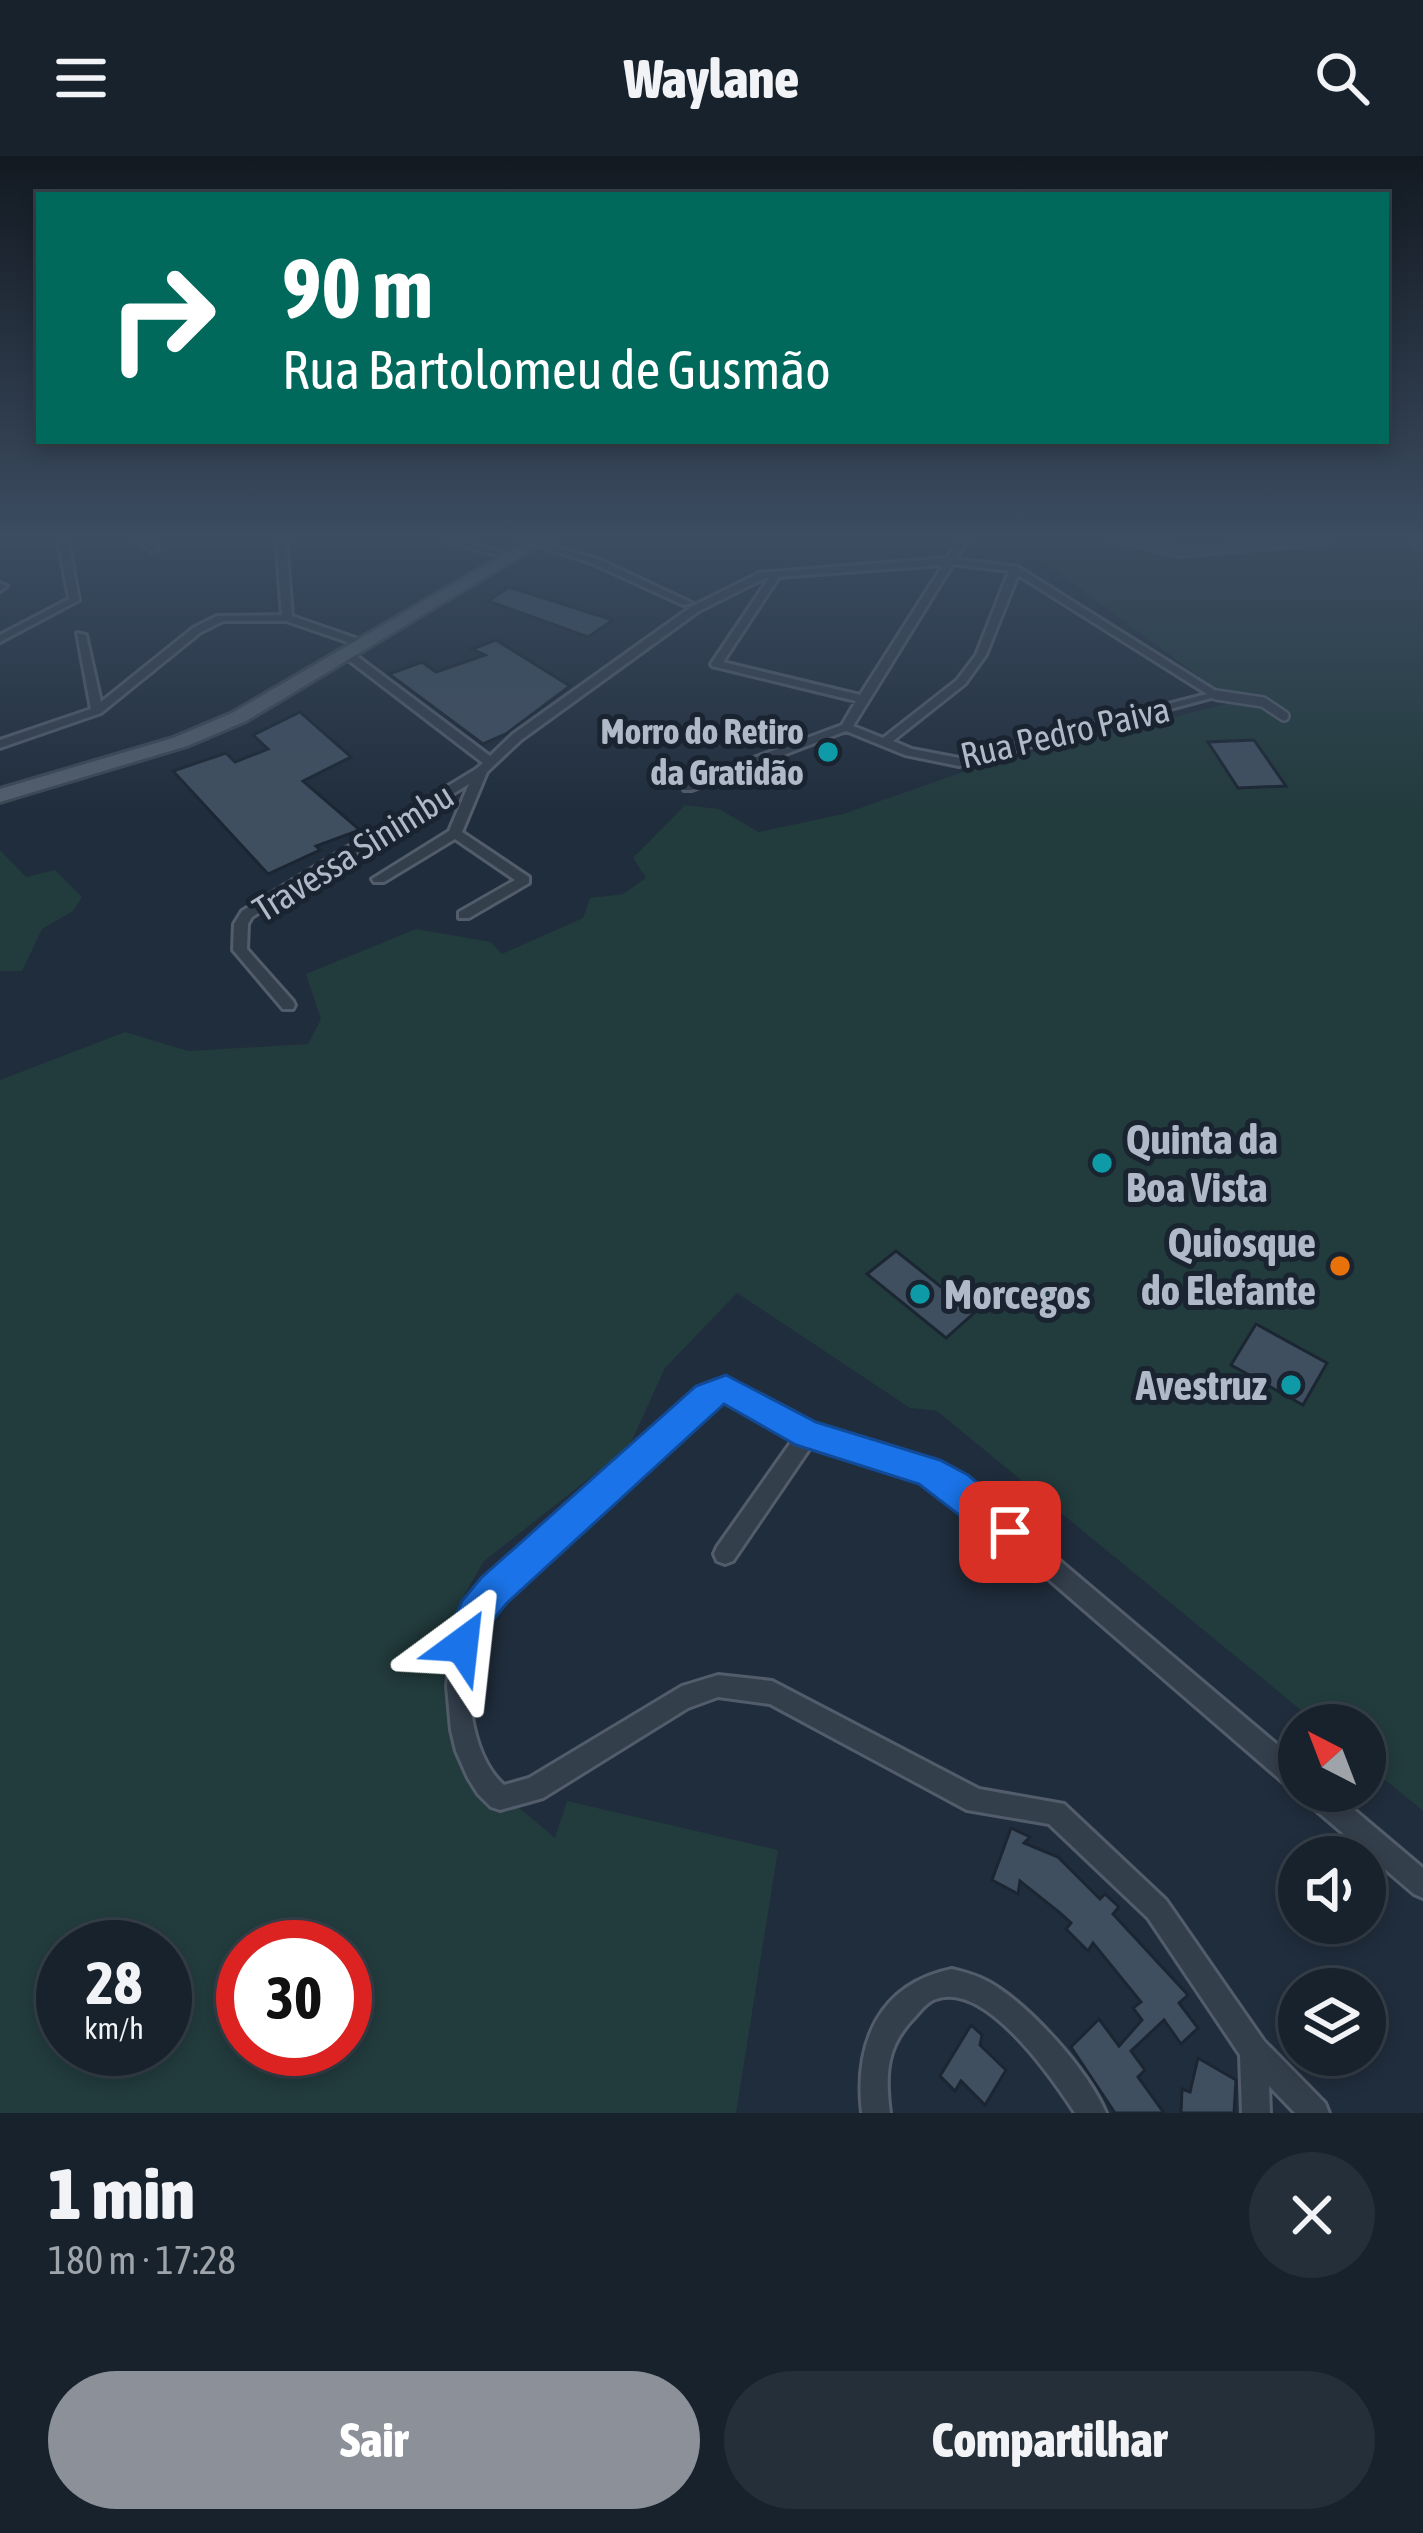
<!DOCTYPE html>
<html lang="pt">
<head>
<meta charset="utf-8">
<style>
  :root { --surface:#18222d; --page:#252f39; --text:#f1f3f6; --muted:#9fa4aa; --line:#363f49; --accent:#8c9099 }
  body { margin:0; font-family:"Asap Condensed",sans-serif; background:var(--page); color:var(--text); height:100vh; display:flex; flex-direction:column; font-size:45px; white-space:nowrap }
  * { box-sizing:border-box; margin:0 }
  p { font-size:39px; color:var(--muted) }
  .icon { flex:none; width:66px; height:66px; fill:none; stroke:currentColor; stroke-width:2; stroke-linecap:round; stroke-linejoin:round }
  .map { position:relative; height:1957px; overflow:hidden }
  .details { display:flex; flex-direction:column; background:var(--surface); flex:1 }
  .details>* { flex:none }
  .banner { position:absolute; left:36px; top:36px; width:1353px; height:252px; border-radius:0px; box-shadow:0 6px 18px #0003,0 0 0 3px var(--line); background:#00695c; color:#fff; overflow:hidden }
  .needle { width:78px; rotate:318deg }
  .tools { position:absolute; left:1278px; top:1548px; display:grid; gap:24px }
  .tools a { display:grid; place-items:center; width:108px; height:108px; border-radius:50%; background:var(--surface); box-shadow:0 6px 18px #0003,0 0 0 3px var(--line); font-size:60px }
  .speed { position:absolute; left:36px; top:1764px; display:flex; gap:24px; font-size:60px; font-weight:700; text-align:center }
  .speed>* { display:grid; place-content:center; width:156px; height:156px; border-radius:50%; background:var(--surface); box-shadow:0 6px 18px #0003,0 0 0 3px var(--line); line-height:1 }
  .speed small { font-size:30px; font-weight:400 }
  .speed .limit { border:18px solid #d22; background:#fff; color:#111 }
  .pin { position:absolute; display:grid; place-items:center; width:102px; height:102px; color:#fff; margin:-51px; border-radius:24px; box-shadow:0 6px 18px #0006 }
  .me { position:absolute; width:132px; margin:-66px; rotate:30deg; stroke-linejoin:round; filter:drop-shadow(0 0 9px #0008) }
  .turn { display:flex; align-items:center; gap:42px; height:252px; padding:0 48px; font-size:54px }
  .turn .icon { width:156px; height:156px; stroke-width:2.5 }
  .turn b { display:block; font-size:84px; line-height:102px }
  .round { display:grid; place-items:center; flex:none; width:126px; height:126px; border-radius:63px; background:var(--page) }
  .headline { display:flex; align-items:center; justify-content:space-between; height:204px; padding:0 48px }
  h1 { font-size:72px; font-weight:800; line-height:90px }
  .action { display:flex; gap:24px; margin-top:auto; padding:24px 48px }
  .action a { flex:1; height:138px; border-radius:72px; background:var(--accent); color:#fff; font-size:48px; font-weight:800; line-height:138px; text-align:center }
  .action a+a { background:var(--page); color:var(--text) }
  header { display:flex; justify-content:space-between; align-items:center; height:156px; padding:0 48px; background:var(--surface); font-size:54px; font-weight:800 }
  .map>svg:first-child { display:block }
  .green { fill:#223b3d; fill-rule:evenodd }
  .building { fill:#404f60; stroke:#1b2632; stroke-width:3 }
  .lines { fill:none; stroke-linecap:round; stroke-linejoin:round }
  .pedestrian-casing { stroke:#525c6a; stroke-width:14 }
  .minor-casing { stroke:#525c6a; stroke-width:6 }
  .secondary-casing { stroke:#525c6a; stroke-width:6 }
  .primary-casing { stroke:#3d4855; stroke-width:6 }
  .pedestrian { stroke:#343f4c; stroke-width:9 }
  .minor { fill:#343f4c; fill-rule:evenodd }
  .secondary { fill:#414e5f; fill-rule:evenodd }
  .primary { fill:#525e6c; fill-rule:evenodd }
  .route { fill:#1a73e8; stroke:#114b97; stroke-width:3 }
  .culture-dot { fill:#0f9aa8; stroke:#192430; stroke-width:4.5 }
  .food-dot { fill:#e8710a; stroke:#192430; stroke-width:4.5 }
  .labels { text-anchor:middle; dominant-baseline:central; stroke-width:10; stroke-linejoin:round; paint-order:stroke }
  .far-poi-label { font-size:36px; font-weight:bold; fill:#afb9c8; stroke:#192430; text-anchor:end }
  .far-street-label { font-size:36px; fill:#afb9c8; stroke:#192430 }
  .poi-label { font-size:42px; font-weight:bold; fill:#afb9c8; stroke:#192430; text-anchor:start }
</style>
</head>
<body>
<header><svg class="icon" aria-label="menu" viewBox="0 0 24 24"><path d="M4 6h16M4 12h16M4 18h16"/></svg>Waylane<svg class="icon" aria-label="search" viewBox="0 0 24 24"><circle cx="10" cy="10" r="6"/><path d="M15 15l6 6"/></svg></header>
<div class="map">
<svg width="1423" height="1957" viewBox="0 0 1423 1957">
  <rect width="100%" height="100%" fill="#202d3c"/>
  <g class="green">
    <path d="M1341 384H1423V1655L1365 1607V1569H1319L937 1255 910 1252 737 1137 665 1212 629 1291 483 1406 459 1449 449 1548 498 1634 555 1682 567 1645 778 1694 736 1957H0V924L125 876 188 895 308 888 321 863 306 818 416 773 491 786 502 798 583 762 590 742 623 738 646 722 633 702 685 649 719 653 759 676 843 658 986 608 1234 546 1042 405ZM63 1791H165V1893H63ZM243 1791H345V1893H243Z"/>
    <polygon points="0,694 26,721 55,714 82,741 73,755 42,773 22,815 0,815"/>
  </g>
  <g class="building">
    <polygon points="509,431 613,464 588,481 488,445"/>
    <polygon points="496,484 570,530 506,578 483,588 389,518 422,506 436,516 485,499 472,493"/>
    <polygon points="300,556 351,601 303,625 360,674 316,690 320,694 268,718 173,615 226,597 235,606 268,593 253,579"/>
    <polygon points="1254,584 1286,630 1238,632 1208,586"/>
    <polygon points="896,1095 974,1157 946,1182 867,1118"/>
    <polygon points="1256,1168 1327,1207 1303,1249 1231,1209"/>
    <polygon points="1011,1672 1030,1681 1024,1687 1058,1701 1100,1743 1105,1738 1119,1751 1113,1758 1188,1839 1179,1847 1198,1872 1181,1888 1164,1864 1131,1895 1145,1914 1138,1921 1164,1957 1115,1957 1071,1891 1099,1863 1119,1890 1142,1864 1133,1852 1141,1846 1093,1787 1088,1795 1066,1773 1071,1767 1060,1757 1020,1725 1018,1738 992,1724"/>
    <polygon points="971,1869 982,1879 980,1889 1006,1914 985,1949 961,1925 955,1935 940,1920"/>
    <polygon points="1198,1902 1236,1924 1234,1957 1181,1957 1182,1933 1190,1936"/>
  </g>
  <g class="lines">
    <g class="pedestrian-casing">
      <g id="pedestrian">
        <polyline points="1417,386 1423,390"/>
        <polyline points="1216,539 1263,546 1284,560"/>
      </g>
    </g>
    <g class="minor-casing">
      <g id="minor">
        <polygon points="58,384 68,384 79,444 0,486 0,479 69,443"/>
        <polygon points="137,384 147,384 158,393 150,395"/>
        <polygon points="276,384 286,384 292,460 367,486 367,490 359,490 286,465 223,465 201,476 101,557 0,592 0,584 91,553 77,477 86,479 101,546 193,472 217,460 282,459"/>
        <polygon points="442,384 457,384 515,400 510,403"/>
        <polygon points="532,384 600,404 692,447 683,449 594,408 532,388"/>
        <path d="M959 384H968L956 403 1018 411 1222 539 959 610 905 599 846 575 692 634H684V628L842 569 856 545 712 510 711 508 769 422H765L699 455 521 584 487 616 462 676 529 721V727L469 762H459V756L515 724 455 683 384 726H374L372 723 449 675 469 628 252 761 248 768 247 793 293 845 295 849 293 853H283L233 794 234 768 242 755 476 613 483 607 342 499V495H350L490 600 513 578 691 451 759 417 947 402ZM953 408 1009 415 976 499 957 524 883 582 853 570ZM943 409 860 539 723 506 779 421ZM1018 419 1207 538 959 602 912 593 893 585 965 528 986 499Z"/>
        <polygon points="0,427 7,430 0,435"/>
        <path d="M726 1224 813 1271 928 1306 963 1323 1299 1607V1635L1290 1632 949 1337 923 1323 812 1289 733 1405 725 1408 717 1405 714 1398 717 1391 794 1282 725 1242 714 1246 502 1443C491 1455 480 1468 475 1483 462 1525 470 1599 504 1629L529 1622 682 1530 718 1519 772 1525 979 1633 1064 1648 1166 1744 1264 1885 1325 1947 1329 1957H1295L1269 1930 1270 1957H1242L1240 1899 1148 1762 1049 1668 967 1654 770 1548 718 1541 688 1552 543 1642 500 1654 491 1651 478 1638 468 1622 456 1595 451 1574 447 1530 451 1492 455 1476 466 1453 486 1427 700 1234Z"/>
        <polygon points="1301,1635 1332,1635 1423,1712 1423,1742 1414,1738 1304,1644"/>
        <path d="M952 1813C964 1816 976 1819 987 1825 1028 1847 1088 1914 1106 1957H1075C1052 1922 986 1825 936 1843 927 1846 921 1854 915 1861 886 1890 885 1918 890 1957H862C854 1888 878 1828 952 1813Z"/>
      </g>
    </g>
    <g class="secondary-casing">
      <path id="secondary" d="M1111 384C1134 383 1154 390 1177 391 1225 395 1280 382 1330 384L1323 388 1179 400Z"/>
    </g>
    <g class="primary-casing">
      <polygon id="primary" points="529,384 547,384 246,565 187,590 0,646 0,633 173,582 232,557"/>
    </g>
    <use href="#pedestrian" class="pedestrian"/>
    <use href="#minor" class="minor"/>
    <use href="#secondary" class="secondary"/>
    <use href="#primary" class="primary"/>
  </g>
  <linearGradient id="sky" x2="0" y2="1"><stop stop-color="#121921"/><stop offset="0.58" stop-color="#3c4c61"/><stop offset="1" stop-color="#3c4c61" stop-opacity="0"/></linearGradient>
  <rect width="1423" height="658" fill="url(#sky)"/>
  <polygon class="route" points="726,1219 816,1266 940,1304 968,1319 1022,1364 1027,1376 1022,1388 1010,1392 997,1388 919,1328 796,1289 724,1248 507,1447 488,1470 475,1502 462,1508 449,1502 443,1489 462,1445 481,1422 696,1230"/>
  <g class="culture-dot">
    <circle cx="828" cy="596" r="12"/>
    <circle cx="1102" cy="1007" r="12"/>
    <circle cx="920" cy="1138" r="12"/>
    <circle cx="1291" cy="1229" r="12"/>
  </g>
  <circle class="food-dot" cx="1340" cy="1110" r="12"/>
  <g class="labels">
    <g class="far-poi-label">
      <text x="804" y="575">Morro do Retiro<tspan x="804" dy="41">da Gratidão</tspan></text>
    </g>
    <g class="far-street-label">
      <text transform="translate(1065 576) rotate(-13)">Rua Pedro Paiva</text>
      <text transform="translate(353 696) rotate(-32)">Travessa Sinimbu</text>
    </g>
    <g class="poi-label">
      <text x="1126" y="983">Quinta da<tspan x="1126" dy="48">Boa Vista</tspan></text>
      <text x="1316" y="1086" text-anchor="end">Quiosque<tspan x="1316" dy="48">do Elefante</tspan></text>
      <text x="944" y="1138">Morcegos</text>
      <text x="1267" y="1229" text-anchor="end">Avestruz</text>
    </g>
  </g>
</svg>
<div class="tools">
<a><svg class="needle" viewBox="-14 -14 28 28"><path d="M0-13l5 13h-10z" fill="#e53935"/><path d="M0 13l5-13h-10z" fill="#9fa4aa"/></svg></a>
<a><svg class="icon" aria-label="sound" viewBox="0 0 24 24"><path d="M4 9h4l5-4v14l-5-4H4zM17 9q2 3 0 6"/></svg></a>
<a><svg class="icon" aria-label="layers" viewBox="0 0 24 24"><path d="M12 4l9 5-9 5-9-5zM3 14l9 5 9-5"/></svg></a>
</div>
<div class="speed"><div>28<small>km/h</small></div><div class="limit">30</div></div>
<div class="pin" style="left:1010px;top:1376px;background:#d93025"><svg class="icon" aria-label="arrive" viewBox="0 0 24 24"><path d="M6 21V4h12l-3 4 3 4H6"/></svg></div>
<svg class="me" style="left:462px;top:1489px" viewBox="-20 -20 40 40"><path d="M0-17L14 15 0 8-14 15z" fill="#1a73e8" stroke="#fff" stroke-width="4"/></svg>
<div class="banner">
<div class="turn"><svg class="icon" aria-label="right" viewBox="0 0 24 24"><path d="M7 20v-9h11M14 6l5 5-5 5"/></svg><div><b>90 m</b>Rua Bartolomeu de Gusmão</div></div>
</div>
</div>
<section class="details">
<div class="headline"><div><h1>1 min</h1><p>180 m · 17:28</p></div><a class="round"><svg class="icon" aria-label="close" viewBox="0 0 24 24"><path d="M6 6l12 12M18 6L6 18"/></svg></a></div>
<div class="action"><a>Sair</a><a>Compartilhar</a></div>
</section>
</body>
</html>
